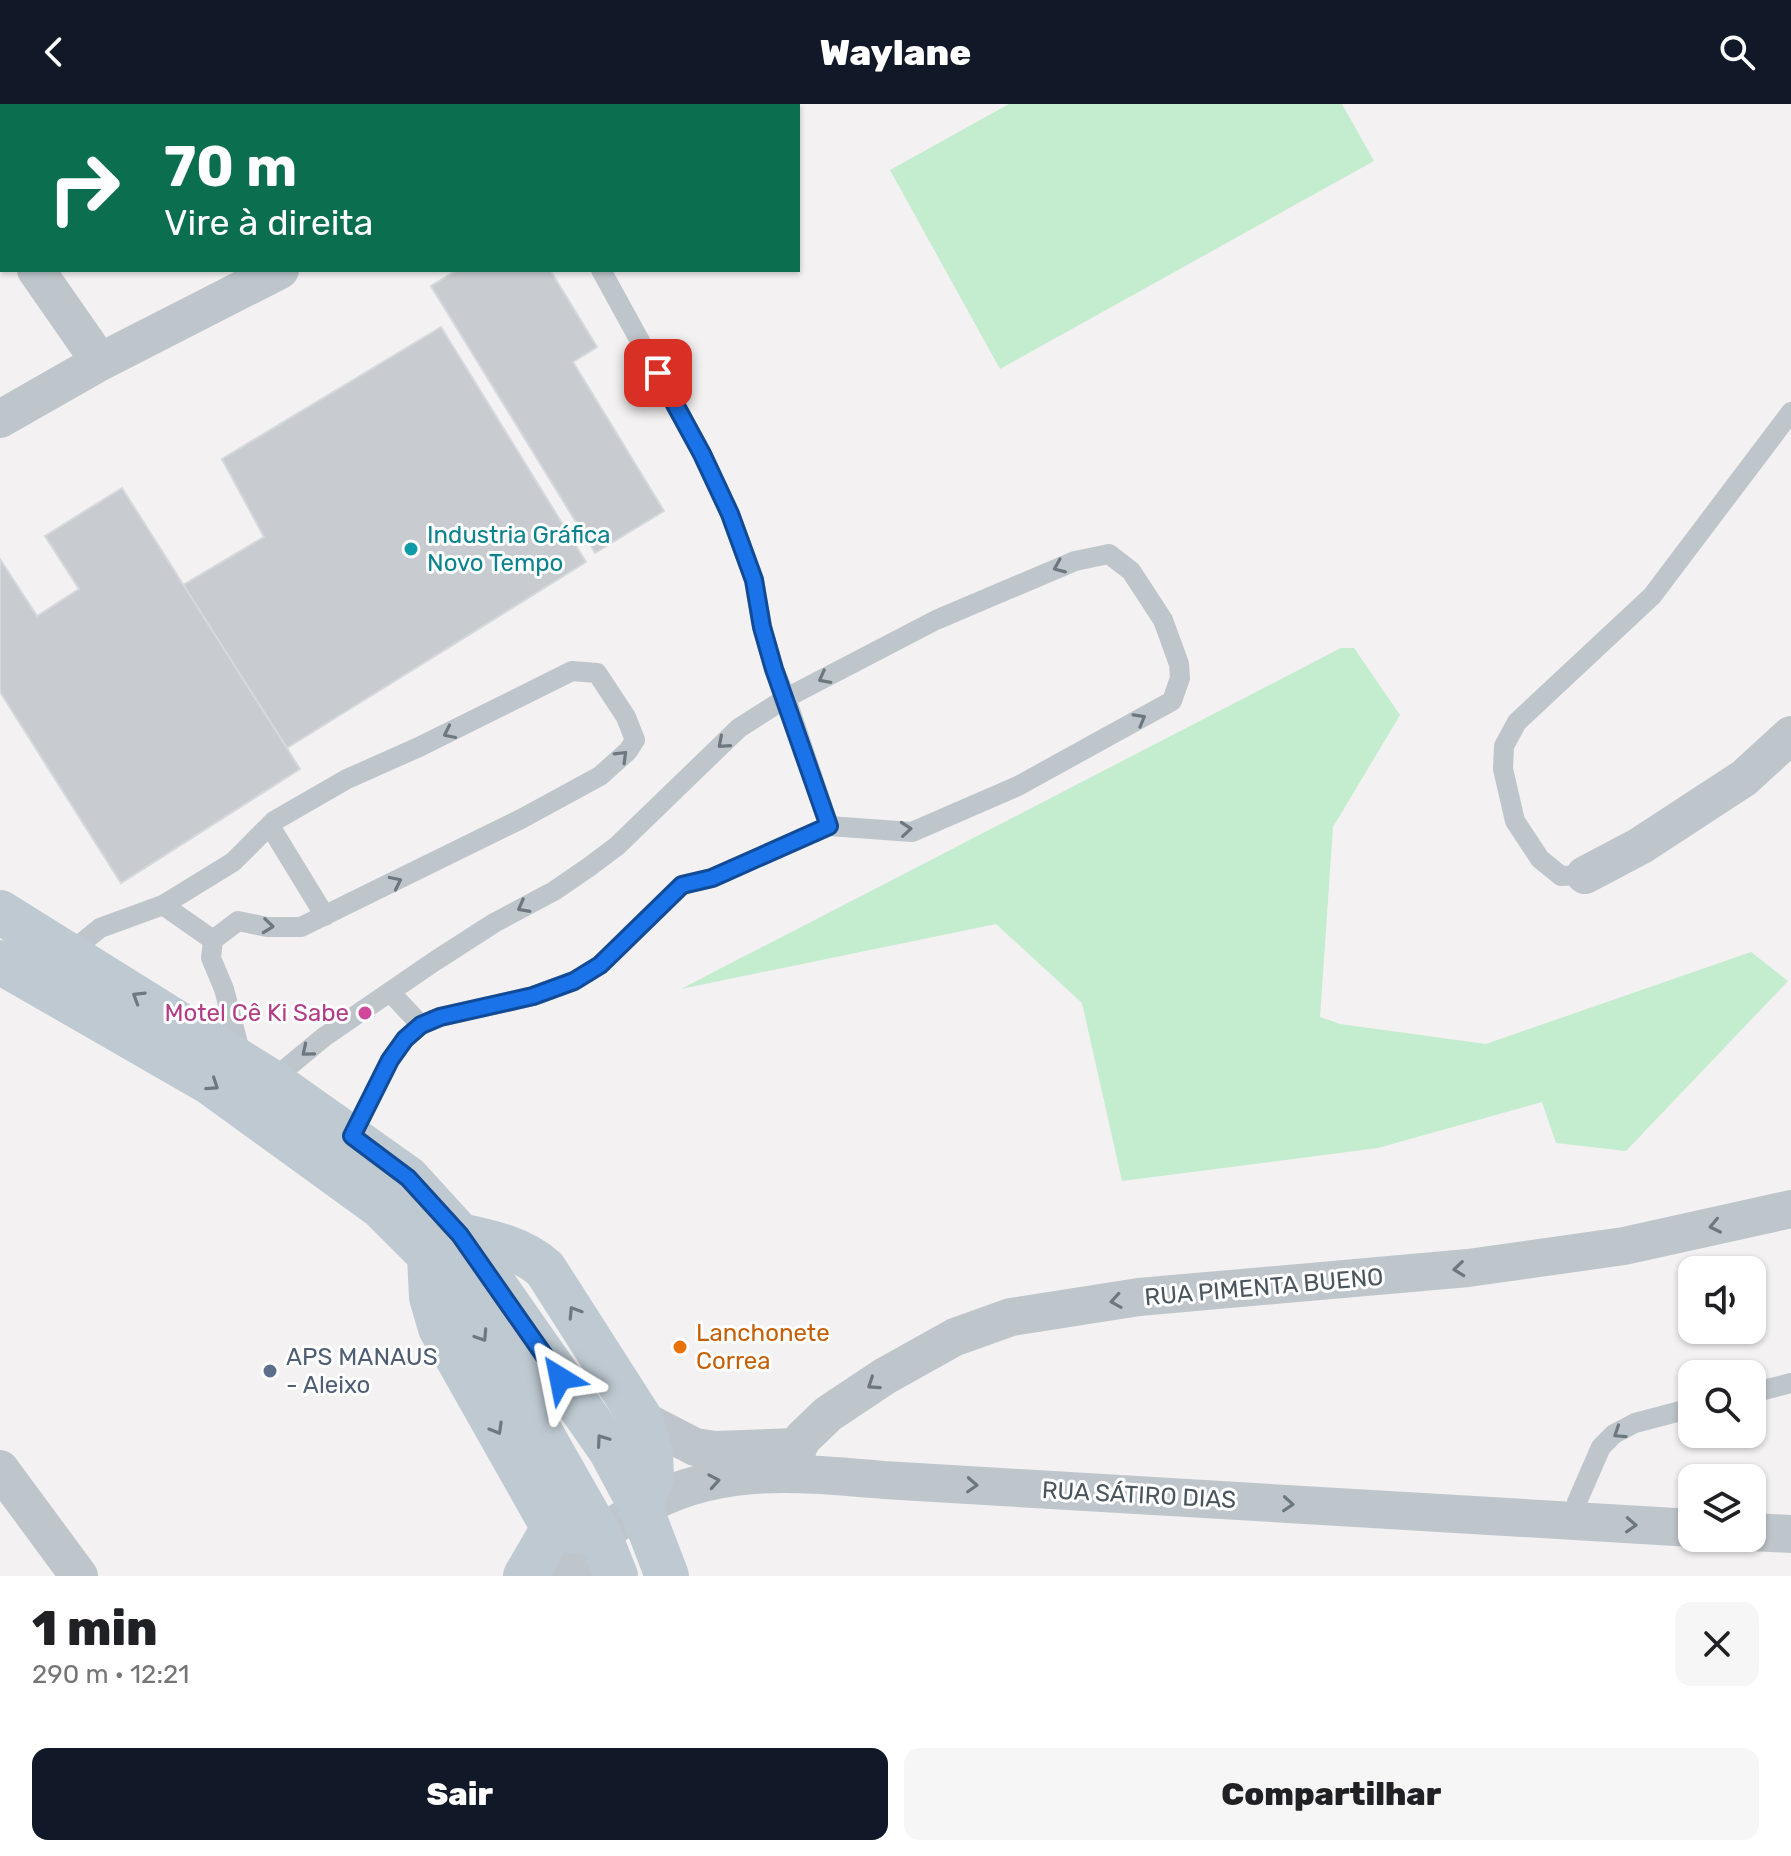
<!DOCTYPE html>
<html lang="pt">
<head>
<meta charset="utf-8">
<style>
  :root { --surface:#fff; --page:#f6f6f6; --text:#202124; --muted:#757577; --accent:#111827 }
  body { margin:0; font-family:Rubik,sans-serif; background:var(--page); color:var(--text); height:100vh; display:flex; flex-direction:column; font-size:30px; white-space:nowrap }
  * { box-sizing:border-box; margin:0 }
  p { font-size:26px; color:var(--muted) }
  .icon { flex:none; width:44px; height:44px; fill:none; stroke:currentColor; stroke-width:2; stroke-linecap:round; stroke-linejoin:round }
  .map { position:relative; height:1472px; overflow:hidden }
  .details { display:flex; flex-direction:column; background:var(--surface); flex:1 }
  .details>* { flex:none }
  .top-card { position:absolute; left:0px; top:0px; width:800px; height:168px; box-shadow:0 2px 6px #0004; background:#0b6e4f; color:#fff; overflow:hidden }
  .fabs { position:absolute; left:1678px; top:1152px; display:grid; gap:16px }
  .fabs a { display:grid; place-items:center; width:88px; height:88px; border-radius:16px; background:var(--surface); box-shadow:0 2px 6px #0004; font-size:40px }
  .pin { position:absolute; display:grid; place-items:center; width:68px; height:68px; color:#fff; margin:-34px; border-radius:16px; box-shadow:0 4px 12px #0006 }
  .me { position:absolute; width:88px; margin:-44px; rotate:325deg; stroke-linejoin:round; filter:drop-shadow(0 0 6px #0008) }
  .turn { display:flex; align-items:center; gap:28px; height:168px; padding:0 32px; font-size:36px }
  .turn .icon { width:104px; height:104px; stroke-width:2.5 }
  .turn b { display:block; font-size:56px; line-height:68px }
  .round { display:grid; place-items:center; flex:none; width:84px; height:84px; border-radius:16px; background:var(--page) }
  .headline { display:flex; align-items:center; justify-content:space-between; height:136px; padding:0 32px }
  h1 { font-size:48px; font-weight:800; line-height:60px }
  .action { display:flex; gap:16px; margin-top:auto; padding:16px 32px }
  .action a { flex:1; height:92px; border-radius:16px; background:var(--accent); color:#fff; font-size:32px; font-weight:800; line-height:92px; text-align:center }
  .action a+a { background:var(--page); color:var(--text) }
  header { display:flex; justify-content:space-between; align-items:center; height:104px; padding:0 32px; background:var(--accent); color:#fff; font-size:36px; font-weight:800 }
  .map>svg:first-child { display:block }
  .green { fill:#c4eccf }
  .building { fill:#c8ccd0; stroke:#d5d8dc; stroke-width:2 }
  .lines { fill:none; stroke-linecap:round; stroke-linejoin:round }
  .lane { stroke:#bec6cc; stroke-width:20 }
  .street { stroke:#bec6cc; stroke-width:38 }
  .secondary { stroke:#bec9d1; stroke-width:44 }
  .oneway { stroke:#6d787e }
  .oneway2 { stroke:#6d7880 }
  .route-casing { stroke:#114b97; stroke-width:20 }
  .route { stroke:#1a73e8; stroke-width:14 }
  .culture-dot { fill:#0f9aa8; stroke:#fff; stroke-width:3 }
  .hotel-dot { fill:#d1479c; stroke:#fff; stroke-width:3 }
  .food-dot { fill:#e8710a; stroke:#fff; stroke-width:3 }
  .service-dot { fill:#5c6f8a; stroke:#fff; stroke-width:3 }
  .labels { text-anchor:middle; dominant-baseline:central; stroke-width:6; stroke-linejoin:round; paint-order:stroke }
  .culture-label { font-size:24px; fill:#0d838f; stroke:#fff; text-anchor:start }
  .hotel-label { font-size:24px; fill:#b23c85; stroke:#fff; text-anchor:end }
  .street-label { font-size:24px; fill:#4a565d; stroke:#fff }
  .food-label { font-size:24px; fill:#c56008; stroke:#fff; text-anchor:start }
  .service-label { font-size:24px; fill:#4e5e75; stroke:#fff; text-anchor:start }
</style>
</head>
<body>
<header><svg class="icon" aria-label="back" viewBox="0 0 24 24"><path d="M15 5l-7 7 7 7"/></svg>Waylane<svg class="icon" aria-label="search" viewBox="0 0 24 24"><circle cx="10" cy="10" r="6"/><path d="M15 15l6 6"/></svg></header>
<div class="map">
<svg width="1791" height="1472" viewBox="0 0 1791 1472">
  <rect width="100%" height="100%" fill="#f3f1f1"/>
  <g class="green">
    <polygon points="1009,0 1342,0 1374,57 1000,265 890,66"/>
    <polygon points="1341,544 1354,544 1400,611 1333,723 1320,913 1340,920 1486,940 1751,848 1788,877 1626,1047 1556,1039 1542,998 1378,1044 1122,1077 1082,899 996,820 681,885"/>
  </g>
  <g class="building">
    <polygon points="457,166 550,166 597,243 573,258 664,407 595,449 431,182"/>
    <polygon points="441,223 586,458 287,644 183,481 264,433 222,355"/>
    <polygon points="122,384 300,665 121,779 0,588 0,455 37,512 79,485 45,432"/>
  </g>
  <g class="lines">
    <g class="lane">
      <polyline points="601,166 702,350 730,410 754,476 762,523 774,565 786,594 829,722"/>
      <polyline points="270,722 325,812"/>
      <polyline points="1585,771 1561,772 1540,755 1515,717 1503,665 1504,642 1517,618 1652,492 1791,308"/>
      <polyline points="163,801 213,836"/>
      <polyline points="68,850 100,824 163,801 233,758 274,717 347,675 419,643 572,567 597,569 626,613 635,636 628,647 600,672 521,715 301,823 267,823 238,817 213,836 211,854 224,885 242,955"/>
      <polyline points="390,888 421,921"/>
      <polyline points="271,977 324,933 435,857 494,819 554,787 589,763 617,742 739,624 786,594 936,516 1075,457 1109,450 1131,467 1163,516 1179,560 1180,574 1172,597 1018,682 912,728 829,722 712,774 682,781 600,861 574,877 533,892 440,913 421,921 405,935 390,956 352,1032"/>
      <polyline points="1752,1289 1791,1279"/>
      <polyline points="1578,1418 1577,1398 1601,1343 1614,1330 1635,1319 1692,1304"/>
    </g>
    <g class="street">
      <polyline points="96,2 99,0"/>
      <polyline points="599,2 603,0"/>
      <polyline points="0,62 2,61"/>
      <polyline points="0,114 2,117"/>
      <polyline points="36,166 100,258"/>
      <polyline points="0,315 100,258 280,166"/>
      <polyline points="1585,771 1640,742 1744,674 1791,631"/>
      <polyline points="641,1315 695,1343 716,1346 795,1343"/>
      <polyline points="0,1365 79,1472"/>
      <polyline points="793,1368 798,1343 803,1334 828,1310 885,1272 955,1233 1011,1213 1139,1193 1468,1164 1624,1142 1791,1105"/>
      <polyline points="1752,1428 1791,1430"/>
      <path d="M570 1472C579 1459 588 1445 599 1433 607 1425 619 1418 629 1412 706 1359 796 1368 884 1376L1692 1424"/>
    </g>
    <g class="secondary">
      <polyline points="0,808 271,977 408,1074 460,1131 610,1346 641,1404 667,1472"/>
      <polyline points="0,858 210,979 381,1103 429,1151 514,1281 600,1432 616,1472"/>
      <path d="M600 1432 553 1424 440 1224 431 1193 429 1151 460 1131C489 1137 522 1144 545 1165L641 1315 651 1350 652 1373 641 1404"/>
      <polyline points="525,1472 553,1424"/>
    </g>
  </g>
  <defs><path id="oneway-chevron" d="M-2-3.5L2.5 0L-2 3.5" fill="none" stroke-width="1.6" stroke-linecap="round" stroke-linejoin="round" transform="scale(2)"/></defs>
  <g class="oneway">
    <use href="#oneway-chevron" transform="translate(1059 463) rotate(157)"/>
    <use href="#oneway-chevron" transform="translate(824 574) rotate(152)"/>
    <use href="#oneway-chevron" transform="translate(1140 615) rotate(-29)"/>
    <use href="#oneway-chevron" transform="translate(449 629) rotate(154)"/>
    <use href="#oneway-chevron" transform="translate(723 639) rotate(139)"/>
    <use href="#oneway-chevron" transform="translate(622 652) rotate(-45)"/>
    <use href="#oneway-chevron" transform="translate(906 725) rotate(-5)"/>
    <use href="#oneway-chevron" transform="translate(396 778) rotate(-26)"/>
    <use href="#oneway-chevron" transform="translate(523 803) rotate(152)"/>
    <use href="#oneway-chevron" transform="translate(268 822) rotate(6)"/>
    <use href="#oneway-chevron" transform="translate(307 947) rotate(140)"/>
    <use href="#oneway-chevron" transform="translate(1715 1122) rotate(168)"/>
    <use href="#oneway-chevron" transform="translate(1459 1165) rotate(174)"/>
    <use href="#oneway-chevron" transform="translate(1116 1197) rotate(171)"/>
    <use href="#oneway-chevron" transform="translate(873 1280) rotate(146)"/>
    <use href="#oneway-chevron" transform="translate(1619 1329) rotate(147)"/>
    <use href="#oneway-chevron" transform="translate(714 1377) rotate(-10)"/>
    <use href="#oneway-chevron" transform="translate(972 1381) rotate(3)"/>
    <use href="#oneway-chevron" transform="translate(1288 1400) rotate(4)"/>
    <use href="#oneway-chevron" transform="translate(1631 1421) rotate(3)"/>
  </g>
  <g class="oneway2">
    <use href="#oneway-chevron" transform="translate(138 893) rotate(-148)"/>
    <use href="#oneway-chevron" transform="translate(213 981) rotate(34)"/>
    <use href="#oneway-chevron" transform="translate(574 1208) rotate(-122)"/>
    <use href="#oneway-chevron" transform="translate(482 1232) rotate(57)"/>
    <use href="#oneway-chevron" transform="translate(497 1325) rotate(60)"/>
    <use href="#oneway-chevron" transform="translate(602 1336) rotate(-125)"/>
  </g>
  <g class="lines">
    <g class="route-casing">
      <polyline id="route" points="560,1274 460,1131 408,1074 352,1032 390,956 405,935 421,921 440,913 533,892 574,877 600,861 682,781 712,774 829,722 774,565 762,523 754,476 730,410 702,350 658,269"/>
    </g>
    <use href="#route" class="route"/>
  </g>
  <circle class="culture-dot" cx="411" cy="445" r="8"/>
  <circle class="hotel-dot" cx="365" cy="909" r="8"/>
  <circle class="food-dot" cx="680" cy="1243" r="8"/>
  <circle class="service-dot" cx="270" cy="1267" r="8"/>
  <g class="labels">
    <g class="culture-label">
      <text x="427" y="431">Industria Gráfica<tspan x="427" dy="28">Novo Tempo</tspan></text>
    </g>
    <g class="hotel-label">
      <text x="349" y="909">Motel Cê Ki Sabe</text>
    </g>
    <g class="street-label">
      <text transform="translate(1264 1183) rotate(-5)">RUA PIMENTA BUENO</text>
      <text transform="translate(1139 1391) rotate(3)">RUA SÁTIRO DIAS</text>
    </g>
    <g class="food-label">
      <text x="696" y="1229">Lanchonete<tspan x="696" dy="28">Correa</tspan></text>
    </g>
    <g class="service-label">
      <text x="286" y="1253">APS MANAUS<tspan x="286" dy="28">- Aleixo</tspan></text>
    </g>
  </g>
</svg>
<div class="fabs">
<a><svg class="icon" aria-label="sound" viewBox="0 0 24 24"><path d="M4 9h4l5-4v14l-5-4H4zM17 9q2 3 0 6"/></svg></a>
<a><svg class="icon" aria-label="search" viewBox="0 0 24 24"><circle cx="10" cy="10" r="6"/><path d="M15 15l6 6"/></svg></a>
<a><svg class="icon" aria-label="layers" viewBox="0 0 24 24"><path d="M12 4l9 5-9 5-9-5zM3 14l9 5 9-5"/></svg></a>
</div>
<div class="pin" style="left:658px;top:269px;background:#d93025"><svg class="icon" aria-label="arrive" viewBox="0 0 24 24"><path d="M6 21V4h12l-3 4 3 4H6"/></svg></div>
<svg class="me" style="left:560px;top:1274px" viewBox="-20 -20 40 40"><path d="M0-17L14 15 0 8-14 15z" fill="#1a73e8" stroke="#fff" stroke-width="4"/></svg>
<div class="top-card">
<div class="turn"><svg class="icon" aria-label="right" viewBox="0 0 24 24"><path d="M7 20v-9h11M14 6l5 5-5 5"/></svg><div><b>70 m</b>Vire à direita</div></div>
</div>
</div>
<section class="details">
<div class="headline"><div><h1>1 min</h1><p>290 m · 12:21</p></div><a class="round"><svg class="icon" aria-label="close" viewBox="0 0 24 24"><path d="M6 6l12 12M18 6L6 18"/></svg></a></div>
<div class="action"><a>Sair</a><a>Compartilhar</a></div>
</section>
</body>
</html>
